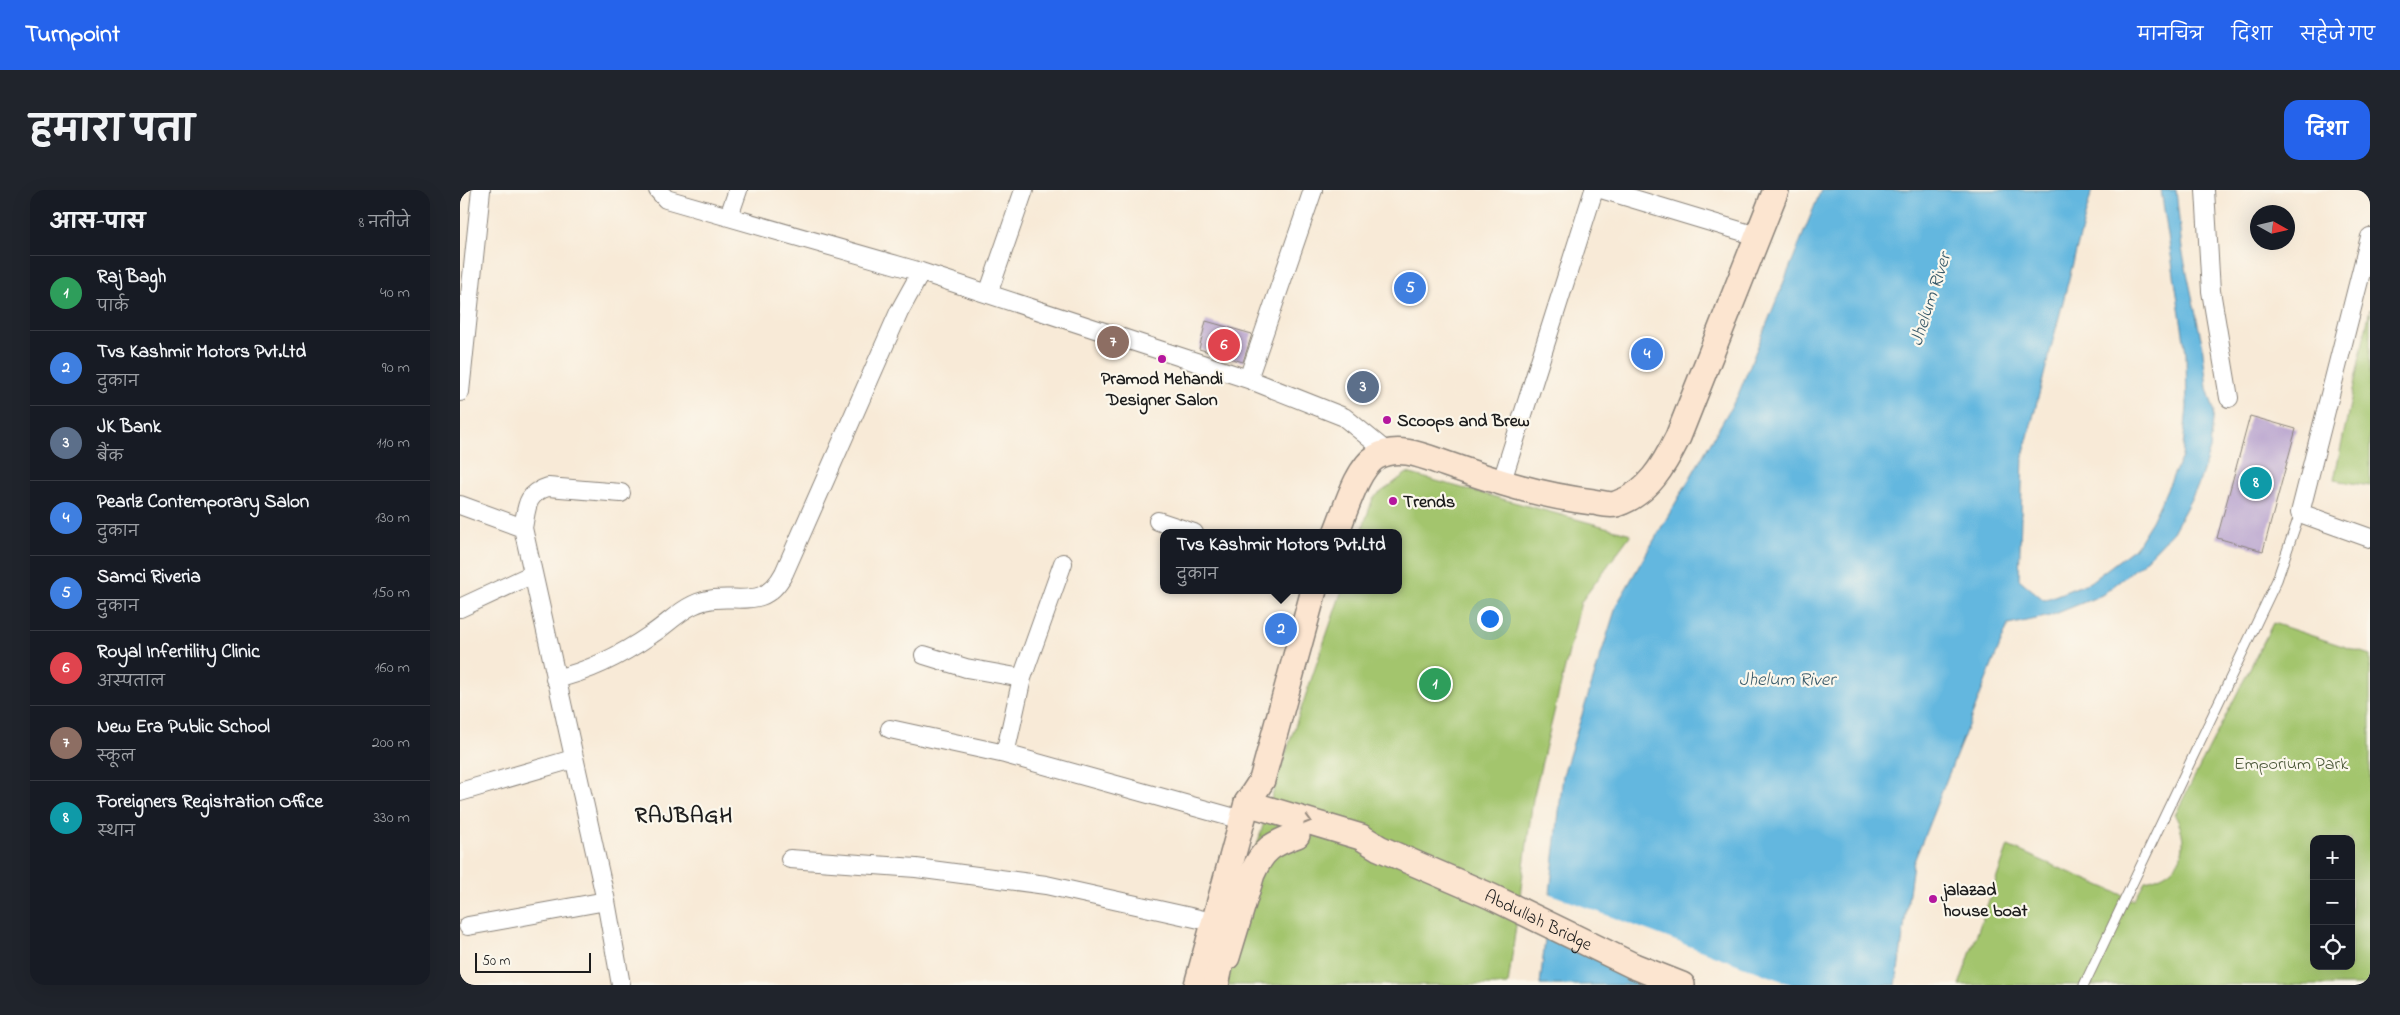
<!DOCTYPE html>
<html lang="hi">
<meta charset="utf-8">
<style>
:root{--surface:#171b24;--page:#20242c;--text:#f1f3f6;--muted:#9ea1a6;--line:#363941;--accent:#2563eb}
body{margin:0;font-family:"Indie Flower","Playpen Sans Deva",sans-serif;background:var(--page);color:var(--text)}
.controls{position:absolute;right:15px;bottom:15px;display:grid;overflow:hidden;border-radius:10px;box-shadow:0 5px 20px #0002}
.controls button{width:45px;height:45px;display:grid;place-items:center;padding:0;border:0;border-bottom:1px solid var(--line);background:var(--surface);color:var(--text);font:25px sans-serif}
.compass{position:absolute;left:1790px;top:15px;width:45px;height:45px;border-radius:50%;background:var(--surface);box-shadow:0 5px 20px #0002;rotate:98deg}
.scale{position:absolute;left:15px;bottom:12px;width:116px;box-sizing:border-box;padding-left:5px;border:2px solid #1c1c1c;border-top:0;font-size:14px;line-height:18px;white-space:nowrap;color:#1c1c1c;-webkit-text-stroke:4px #fbf7ec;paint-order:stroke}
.you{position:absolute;left:1029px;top:428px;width:18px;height:18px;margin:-12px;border:4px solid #fff;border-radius:50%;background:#1a73e8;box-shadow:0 0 0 8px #1a73e833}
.badge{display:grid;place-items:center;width:32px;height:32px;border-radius:50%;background:var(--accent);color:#fff;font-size:16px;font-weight:700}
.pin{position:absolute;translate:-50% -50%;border:2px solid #fff;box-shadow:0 1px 5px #0006}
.popup{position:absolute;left:700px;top:339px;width:242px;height:65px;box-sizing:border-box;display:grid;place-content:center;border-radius:10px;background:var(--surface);filter:drop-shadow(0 1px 4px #0005);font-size:16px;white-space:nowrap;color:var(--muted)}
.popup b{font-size:19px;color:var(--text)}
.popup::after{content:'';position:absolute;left:50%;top:100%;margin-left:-10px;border:10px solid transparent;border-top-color:var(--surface)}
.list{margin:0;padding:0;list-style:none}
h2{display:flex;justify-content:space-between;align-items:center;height:65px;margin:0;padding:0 20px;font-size:21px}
h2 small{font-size:16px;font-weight:400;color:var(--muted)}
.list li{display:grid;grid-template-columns:32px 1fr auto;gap:15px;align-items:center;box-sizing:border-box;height:75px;padding:0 20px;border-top:1px solid var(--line)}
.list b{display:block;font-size:19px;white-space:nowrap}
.list p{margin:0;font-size:16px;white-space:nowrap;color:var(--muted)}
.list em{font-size:16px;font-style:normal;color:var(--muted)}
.icon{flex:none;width:28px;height:28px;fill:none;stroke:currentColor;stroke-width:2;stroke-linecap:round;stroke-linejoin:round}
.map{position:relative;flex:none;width:1910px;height:795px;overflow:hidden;border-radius:15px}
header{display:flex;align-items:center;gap:30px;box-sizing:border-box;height:70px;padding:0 25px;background:var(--accent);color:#fff}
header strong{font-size:24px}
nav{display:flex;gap:28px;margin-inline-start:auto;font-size:18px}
.intro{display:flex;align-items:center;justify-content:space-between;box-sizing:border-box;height:120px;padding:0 30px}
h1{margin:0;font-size:35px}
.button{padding:12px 22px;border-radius:15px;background:var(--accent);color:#fff;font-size:18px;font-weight:700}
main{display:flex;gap:30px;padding:0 30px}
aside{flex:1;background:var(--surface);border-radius:15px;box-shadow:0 5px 20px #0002}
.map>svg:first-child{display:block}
.green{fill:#a3c56d;stroke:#607044;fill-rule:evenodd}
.water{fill:#63b7df;stroke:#406a7e}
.pier{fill:#f8ead7}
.building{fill:#b7a2ce}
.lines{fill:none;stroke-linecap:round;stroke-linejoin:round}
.service-casing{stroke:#8a837a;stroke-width:11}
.minor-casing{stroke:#8a837a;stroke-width:20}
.secondary-casing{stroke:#8a837a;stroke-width:28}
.service{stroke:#fff;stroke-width:9}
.minor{stroke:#fff;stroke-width:18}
.secondary{stroke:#fce5d0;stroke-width:25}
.oneway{stroke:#978b7f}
.poi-dot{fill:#b5179e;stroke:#fbf7ec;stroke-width:2}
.labels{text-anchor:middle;stroke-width:4.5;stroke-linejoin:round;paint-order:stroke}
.poi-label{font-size:18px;font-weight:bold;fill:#1c1c1c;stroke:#fbf7ec;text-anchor:start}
.park-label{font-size:18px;fill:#4b5738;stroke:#fbf7ec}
.street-label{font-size:18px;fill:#1c1c1c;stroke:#fbf7ec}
.water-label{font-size:19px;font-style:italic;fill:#385a6a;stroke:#fbf7ec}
.district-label{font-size:22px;font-weight:bold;letter-spacing:1px;fill:#1c1c1c;stroke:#fbf7ec}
</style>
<header>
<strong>Turnpoint</strong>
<nav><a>मानचित्र</a><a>दिशा</a><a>सहेजे गए</a></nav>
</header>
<div class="intro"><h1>हमारा पता</h1><a class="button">दिशा</a></div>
<main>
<aside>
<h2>आस-पास<small>8 नतीजे</small></h2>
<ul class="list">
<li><span class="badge" style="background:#2e9e5b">1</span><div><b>Raj Bagh</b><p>पार्क</p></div><em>40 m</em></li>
<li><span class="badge" style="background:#3f7fe0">2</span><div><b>Tvs Kashmir Motors Pvt.Ltd</b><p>दुकान</p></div><em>90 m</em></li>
<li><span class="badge" style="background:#5c6f8a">3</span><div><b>JK Bank</b><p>बैंक</p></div><em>110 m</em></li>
<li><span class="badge" style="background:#3f7fe0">4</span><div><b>Pearlz Contemporary Salon</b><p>दुकान</p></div><em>130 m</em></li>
<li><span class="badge" style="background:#3f7fe0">5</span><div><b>Samci Riveria</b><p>दुकान</p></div><em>150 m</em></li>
<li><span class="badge" style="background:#e0444e">6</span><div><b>Royal Infertility Clinic</b><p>अस्पताल</p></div><em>160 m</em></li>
<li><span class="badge" style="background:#8d6e63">7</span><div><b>New Era Public School</b><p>स्कूल</p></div><em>200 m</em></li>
<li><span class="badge" style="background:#0f9aa8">8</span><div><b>Foreigners Registration Office</b><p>स्थान</p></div><em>330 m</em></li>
</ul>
</aside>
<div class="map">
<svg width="1910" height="795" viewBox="0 0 1910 795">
<rect width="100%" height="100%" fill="#fbf7ec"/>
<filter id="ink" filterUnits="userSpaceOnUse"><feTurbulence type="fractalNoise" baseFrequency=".02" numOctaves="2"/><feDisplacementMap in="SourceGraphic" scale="10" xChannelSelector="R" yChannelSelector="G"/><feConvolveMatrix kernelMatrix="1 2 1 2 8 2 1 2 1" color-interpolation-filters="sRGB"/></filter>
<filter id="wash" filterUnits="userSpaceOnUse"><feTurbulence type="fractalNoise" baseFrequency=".0096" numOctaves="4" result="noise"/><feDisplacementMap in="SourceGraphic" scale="20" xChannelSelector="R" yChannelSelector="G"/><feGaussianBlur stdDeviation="1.12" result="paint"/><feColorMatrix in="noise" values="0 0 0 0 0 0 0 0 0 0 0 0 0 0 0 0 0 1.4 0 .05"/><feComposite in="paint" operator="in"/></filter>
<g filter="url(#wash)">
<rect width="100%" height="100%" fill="#f8ead7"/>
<path class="green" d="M1910 119V296L1874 290Z
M947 283 1171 344 1121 412 1073 609 1048 795H764L789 681 821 577 882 400H938V343H901L913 308Z
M1813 433 1910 465V795H1499L1548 656 1674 710 1685 691C1722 684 1732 657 1715 625ZM1854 649H1891V776H1854Z"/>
<path class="water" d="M1361 0H1632L1563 266 1559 389 1584 410 1630 392 1675 358 1692 331 1722 267 1727 217 1726 163 1701 0H1716L1722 59 1742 153 1747 198 1754 220 1750 259 1738 296 1713 342 1684 372 1642 405 1590 426 1548 435 1453 674 1436 795H1080L1103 585 1157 414 1278 205Z"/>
<path class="pier" d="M1088 703 1333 795H1240L1084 737Z"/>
<g id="blocks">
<path class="building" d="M746 131 792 144 783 172 739 159Z
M1790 226 1836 239 1803 361 1757 348Z"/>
</g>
</g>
<g filter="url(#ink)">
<use href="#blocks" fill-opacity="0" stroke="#8a837a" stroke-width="1"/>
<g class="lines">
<defs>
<path id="service" d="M1624 795 1817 390 1840 323"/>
<path id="minor" d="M198 0 206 9 461 82 788 189 884 227 928 263
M1144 0 1297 46
M1745 0 1751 101 1769 208
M269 26 278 0
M1910 47 1840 323 1910 348
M528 104 564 0
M788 189 853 0
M0 202 21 0
M1041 294 1134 0
M161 303 88 297C65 304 67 318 63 338L146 711 161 795
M0 315 63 338
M698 331 734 343
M0 418 73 384
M464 465 506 478 562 488
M95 489C131 481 163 464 192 444 206 435 218 422 233 415 270 397 301 427 324 383L439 122 461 82
M430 539 545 564 782 630
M545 564 562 488 603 373
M0 602 113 569
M330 669 456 678 586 695 753 732
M8 736 146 711"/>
<g id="secondary">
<path d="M876 343C885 322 897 278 916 267 938 254 966 267 986 274 1034 291 1082 306 1133 312 1140 313 1149 316 1156 314 1188 304 1204 275 1218 247L1316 0"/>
<path id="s1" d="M787 613 901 647 919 658 1030 706 1174 776 1222 795"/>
<path d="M767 767 792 684C803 659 812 654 837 645"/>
<path d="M737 795 787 613 802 590 854 400"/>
<path d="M756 795 766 750"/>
</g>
</defs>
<use href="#service" class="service-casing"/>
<use href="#minor" class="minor-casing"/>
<use href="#secondary" class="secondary-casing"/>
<use href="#service" class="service"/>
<use href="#minor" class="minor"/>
<use href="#secondary" class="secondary"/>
</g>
<defs><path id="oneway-chevron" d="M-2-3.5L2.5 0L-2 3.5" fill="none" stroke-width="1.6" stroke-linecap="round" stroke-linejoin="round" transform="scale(1.25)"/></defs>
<use class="oneway" href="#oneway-chevron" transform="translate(848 630) rotate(16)"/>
</g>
<g class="poi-dot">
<circle cx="702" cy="169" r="5"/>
<circle cx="927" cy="230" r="5"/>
<circle cx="933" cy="311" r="5"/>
<circle cx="1473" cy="709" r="5"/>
</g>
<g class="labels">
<g class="poi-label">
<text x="702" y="194" text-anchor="middle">Pramod Mehandi<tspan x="702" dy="21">Designer Salon</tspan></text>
<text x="937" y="236">Scoops and Brew</text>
<text x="943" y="317">Trends</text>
<text x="1483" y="705">jalazad<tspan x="1483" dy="21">house boat</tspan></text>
</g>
<g class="park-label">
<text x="1831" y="579">Emporium Park</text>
</g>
<g class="street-label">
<text dy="6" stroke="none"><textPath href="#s1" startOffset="315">Abdullah Bridge</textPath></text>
</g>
<g class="water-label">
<text transform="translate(1469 109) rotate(-72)" y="7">Jhelum River</text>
<text x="1327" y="495">Jhelum River</text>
</g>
<g class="district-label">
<text x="224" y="632">RAJBAGH</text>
</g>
</g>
</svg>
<div class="controls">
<button>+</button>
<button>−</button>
<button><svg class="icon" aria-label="locate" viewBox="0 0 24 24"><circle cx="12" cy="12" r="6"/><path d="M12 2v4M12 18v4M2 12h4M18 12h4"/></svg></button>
</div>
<svg class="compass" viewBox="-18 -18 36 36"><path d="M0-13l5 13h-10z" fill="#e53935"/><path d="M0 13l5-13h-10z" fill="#9ea1a6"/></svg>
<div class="scale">50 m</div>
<div class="you"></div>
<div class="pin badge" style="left:975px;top:494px;background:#2e9e5b">1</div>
<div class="pin badge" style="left:821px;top:439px;background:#3f7fe0">2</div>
<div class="popup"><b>Tvs Kashmir Motors Pvt.Ltd</b>दुकान</div>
<div class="pin badge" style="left:903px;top:197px;background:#5c6f8a">3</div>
<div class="pin badge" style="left:1187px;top:164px;background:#3f7fe0">4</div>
<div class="pin badge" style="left:950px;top:98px;background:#3f7fe0">5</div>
<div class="pin badge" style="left:764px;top:155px;background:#e0444e">6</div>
<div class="pin badge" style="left:653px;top:152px;background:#8d6e63">7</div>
<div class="pin badge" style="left:1796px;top:293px;background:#0f9aa8">8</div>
</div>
</main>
